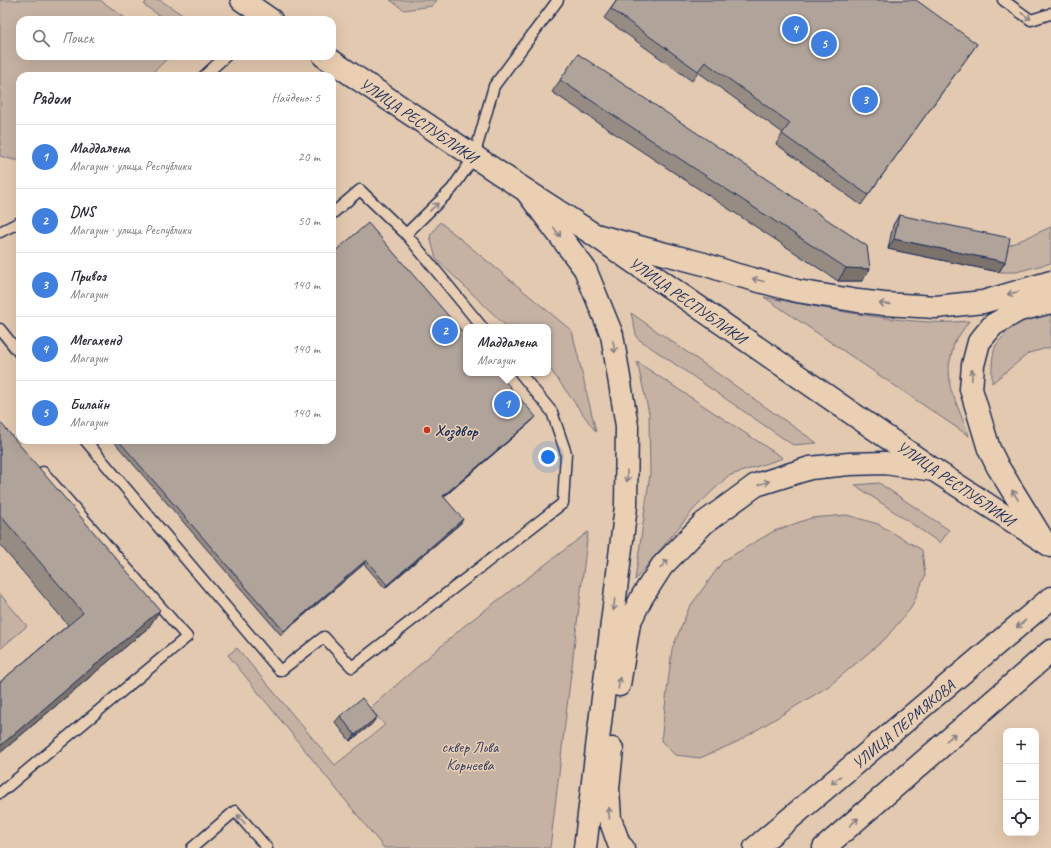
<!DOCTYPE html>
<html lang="ru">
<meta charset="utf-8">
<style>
:root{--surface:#fff;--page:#f2f2f3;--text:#2b2b33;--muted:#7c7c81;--line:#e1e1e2;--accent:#d93025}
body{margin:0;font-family:Caveat,sans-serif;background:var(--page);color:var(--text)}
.controls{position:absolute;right:12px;bottom:12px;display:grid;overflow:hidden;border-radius:8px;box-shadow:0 4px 16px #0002}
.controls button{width:36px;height:36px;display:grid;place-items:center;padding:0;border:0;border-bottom:1px solid var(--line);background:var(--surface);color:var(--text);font:20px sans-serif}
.you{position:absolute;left:548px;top:457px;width:14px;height:14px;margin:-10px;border:3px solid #fff;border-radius:50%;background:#1a73e8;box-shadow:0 0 0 6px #1a73e833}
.badge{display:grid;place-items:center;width:26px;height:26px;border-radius:50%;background:var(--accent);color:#fff;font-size:13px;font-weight:700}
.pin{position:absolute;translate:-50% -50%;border:2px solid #fff;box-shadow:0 1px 4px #0006}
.popup{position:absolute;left:463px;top:324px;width:88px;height:52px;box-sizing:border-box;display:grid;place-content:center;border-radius:8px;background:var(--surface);filter:drop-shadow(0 1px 3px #0005);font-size:13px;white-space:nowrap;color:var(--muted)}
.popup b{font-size:15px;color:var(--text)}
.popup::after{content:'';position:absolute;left:50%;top:100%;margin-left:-8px;border:8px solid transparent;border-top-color:var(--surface)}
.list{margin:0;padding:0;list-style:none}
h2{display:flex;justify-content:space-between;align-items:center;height:52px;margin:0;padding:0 16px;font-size:17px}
h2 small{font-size:13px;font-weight:400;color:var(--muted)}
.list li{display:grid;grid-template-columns:26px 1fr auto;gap:12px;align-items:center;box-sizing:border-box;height:64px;padding:0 16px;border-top:1px solid var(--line)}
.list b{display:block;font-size:15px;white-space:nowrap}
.list p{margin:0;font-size:13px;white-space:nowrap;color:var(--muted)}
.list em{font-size:13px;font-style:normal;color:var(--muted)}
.icon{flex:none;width:22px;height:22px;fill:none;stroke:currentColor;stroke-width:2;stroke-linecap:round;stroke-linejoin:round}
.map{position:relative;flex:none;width:1051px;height:848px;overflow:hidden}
.search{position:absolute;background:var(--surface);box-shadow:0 4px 16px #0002;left:16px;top:16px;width:320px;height:44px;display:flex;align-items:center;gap:10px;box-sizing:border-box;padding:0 14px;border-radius:12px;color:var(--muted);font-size:15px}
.panel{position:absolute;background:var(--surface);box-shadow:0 4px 16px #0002;left:16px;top:72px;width:320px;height:372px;border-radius:12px}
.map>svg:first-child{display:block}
.green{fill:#c5b2a3;stroke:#707080}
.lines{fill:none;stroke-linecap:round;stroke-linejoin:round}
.service-casing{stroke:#1b2f5e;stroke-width:13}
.secondary-casing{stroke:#1b2f5e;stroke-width:25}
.primary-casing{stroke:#1b2f5e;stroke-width:25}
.service{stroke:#ebcfb2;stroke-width:10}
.secondary{stroke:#ebcfb2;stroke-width:22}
.primary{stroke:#ebcfb2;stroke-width:22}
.wall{fill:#978c84;stroke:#1b2f5e}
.shaded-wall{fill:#7b726c;stroke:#1b2f5e}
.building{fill:#b0a39a;stroke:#1b2f5e}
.oneway{stroke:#837f88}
.poi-dot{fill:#c8321e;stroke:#ebcfb2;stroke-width:1.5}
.labels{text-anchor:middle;stroke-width:3;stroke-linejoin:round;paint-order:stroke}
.street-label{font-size:16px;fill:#1b2f5e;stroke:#ebcfb2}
.poi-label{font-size:16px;font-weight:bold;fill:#1b2f5e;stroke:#ebcfb2;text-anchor:start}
.park-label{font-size:16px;fill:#344368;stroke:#ebcfb2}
</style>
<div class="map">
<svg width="1051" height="848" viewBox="0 0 1051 848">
<rect width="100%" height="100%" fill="#e3c9af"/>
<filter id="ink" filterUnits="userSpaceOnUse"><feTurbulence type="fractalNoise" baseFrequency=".025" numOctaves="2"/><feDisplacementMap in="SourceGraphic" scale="8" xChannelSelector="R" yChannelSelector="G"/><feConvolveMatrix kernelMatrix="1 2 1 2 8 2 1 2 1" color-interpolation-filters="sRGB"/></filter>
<g filter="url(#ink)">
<path class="green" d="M0 0H100L128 20H20V56H170L149 76H20V160H14L0 156Z
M147 0H160L190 20H166L144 5Z
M390 0H437L432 6 404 10Z
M440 222 572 331 596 432 548 366V327H507L436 259 430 236Z
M1051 227V263L1016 272H999L1003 248Z
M764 297C819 307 873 319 929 322 942 323 956 322 969 321L954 343 949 366 950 387 969 436Z
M1051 312V347L1029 353 992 383C992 371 991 357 996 345 998 343 1000 340 1002 338 1014 321 1032 317 1051 312Z
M631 313 817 443 793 445 637 338Z
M637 362 783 458 728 476 694 509 635 580 650 474 649 413Z
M879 483 949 530 940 543 855 485Z
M847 515 878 524 922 550 925 576 911 608 885 639 829 686 737 742 700 758 675 755 661 741 672 649 689 608 723 561 774 531 811 518Z
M588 532 550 848H384L228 655 237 648 335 765 385 725 370 708 464 626Z
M0 594 27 626 0 649Z"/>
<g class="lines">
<defs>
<path id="service" d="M1003 0 1031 20 1050 14 1051 13
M204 76 226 56
M332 214 360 190 406 234 482 327
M0 232 20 222
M406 234 452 189 474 157 494 86 558 0
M0 329 20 354
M85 440 280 671 324 637 352 667 563 503 566 453 552 412 520 373
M0 793 187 637 43 472
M192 848 235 811 267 848"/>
<path id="secondary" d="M527 192 585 269 612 335 627 426 626 506 585 848
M596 235 654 251 704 264 737 275 797 291 858 301 884 304 936 307 983 302 1051 282
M1043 540 998 467 989 449 971 389 973 365 979 342 993 325 1019 310 1051 302
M619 685 629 623 642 597 662 566 704 523 756 485 810 468 849 464 885 463 934 470
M612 749 608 788 610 819 619 844 623 848
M755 848 1051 598
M824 848 1051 651"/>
<path id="primary" d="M242 0 271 20
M324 56 502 175 593 234 934 470 1051 546"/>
</defs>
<use href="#service" class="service-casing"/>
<use href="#secondary" class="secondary-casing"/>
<use href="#primary" class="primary-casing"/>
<use href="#service" class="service"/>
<use href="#secondary" class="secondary"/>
<use href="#primary" class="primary"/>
</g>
<path class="wall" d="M617 0 977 44 861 205 776 144 783 133 698 72 692 81 604 18Z
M578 54 870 269 862 281H838L552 92Z
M899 215 1005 262 999 272 888 249 893 225Z
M533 420 444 497 461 523 385 588 364 564 281 635 115 443 117 440H332Z
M0 422 149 627 0 753V682L68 625 0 545Z
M340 716 372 724 350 741 335 722Z"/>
<path class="shaded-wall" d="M894 239 1005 262 999 272 888 249Z
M846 268 870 269 862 281H838Z
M536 417 533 420 441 499 443 496Z
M463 519 461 523 385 588 387 585Z
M366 560 364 564 281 635 284 631Z
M160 610 149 627 0 753V746Z
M377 717 372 724 350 741 355 735Z"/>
<path class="building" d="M617 0H916L977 44 868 195 782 134 790 123 705 62 698 71 611 9Z
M578 54 867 246 870 269 846 268 560 80Z
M899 215 1010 238 1005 262 894 239Z
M368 223 466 336V373H498L536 417 443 496 463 519 387 585 366 560 284 631 118 440H332V254Z
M0 422 160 610 0 746V682L83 613 0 515Z
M362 698 377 717 355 735 340 716Z"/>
<defs><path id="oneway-shaft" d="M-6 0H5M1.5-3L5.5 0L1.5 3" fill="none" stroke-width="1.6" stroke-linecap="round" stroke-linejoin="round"/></defs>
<g class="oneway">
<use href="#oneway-shaft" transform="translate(1026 16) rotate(33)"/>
<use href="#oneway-shaft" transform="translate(434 207) rotate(-44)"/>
<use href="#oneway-shaft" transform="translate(557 232) rotate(53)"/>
<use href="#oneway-shaft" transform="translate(758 280) rotate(-165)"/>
<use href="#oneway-shaft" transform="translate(1013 293) rotate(165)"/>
<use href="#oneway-shaft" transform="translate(885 304) rotate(-175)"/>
<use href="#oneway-shaft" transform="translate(614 347) rotate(80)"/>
<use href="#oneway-shaft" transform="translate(972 375) rotate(-88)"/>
<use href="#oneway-shaft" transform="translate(627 476) rotate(90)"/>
<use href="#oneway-shaft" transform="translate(764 483) rotate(-18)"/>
<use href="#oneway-shaft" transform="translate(1015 495) rotate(-122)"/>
<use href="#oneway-shaft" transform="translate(664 564) rotate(-49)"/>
<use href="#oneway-shaft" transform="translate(614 605) rotate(97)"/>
<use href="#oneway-shaft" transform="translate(1021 624) rotate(140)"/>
<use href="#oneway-shaft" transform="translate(619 683) rotate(-83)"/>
<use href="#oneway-shaft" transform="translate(951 737) rotate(-41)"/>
<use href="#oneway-shaft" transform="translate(836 780) rotate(140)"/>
<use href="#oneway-shaft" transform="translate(609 813) rotate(-94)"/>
<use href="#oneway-shaft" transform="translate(241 819) rotate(-131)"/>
<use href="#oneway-shaft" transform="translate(854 822) rotate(-41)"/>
</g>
</g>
<circle class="poi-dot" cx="427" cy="430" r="4"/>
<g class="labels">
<g class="street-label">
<text transform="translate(419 120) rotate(34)" y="6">УЛИЦА РЕСПУБЛИКИ</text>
<text transform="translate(688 300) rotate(35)" y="6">УЛИЦА РЕСПУБЛИКИ</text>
<text transform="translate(956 483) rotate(34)" y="6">УЛИЦА РЕСПУБЛИКИ</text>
<text transform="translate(903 724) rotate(-40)" y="6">УЛИЦА ПЕРМЯКОВА</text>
</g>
<g class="poi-label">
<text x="435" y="436">Хоздвор</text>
</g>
<g class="park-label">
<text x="470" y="752">сквер Льва<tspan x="470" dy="18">Корнеева</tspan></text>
</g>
</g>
</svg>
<div class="controls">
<button>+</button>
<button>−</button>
<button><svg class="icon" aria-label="locate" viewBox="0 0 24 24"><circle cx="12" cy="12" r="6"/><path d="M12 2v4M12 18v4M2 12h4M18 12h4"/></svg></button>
</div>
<div class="you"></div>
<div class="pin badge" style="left:507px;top:404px;background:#3f7fe0">1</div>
<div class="popup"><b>Маддалена</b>Магазин</div>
<div class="pin badge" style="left:445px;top:331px;background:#3f7fe0">2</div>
<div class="pin badge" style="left:865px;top:100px;background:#3f7fe0">3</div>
<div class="pin badge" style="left:795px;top:29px;background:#3f7fe0">4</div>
<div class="pin badge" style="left:824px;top:44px;background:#3f7fe0">5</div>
<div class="search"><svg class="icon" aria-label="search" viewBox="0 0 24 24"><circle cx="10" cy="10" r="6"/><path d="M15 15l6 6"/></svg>Поиск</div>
<section class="panel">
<h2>Рядом<small>Найдено: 5</small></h2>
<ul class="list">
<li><span class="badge" style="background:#3f7fe0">1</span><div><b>Маддалена</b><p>Магазин · улица Республики</p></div><em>20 m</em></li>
<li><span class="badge" style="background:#3f7fe0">2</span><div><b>DNS</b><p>Магазин · улица Республики</p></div><em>50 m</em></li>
<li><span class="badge" style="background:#3f7fe0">3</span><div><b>Привоз</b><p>Магазин</p></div><em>140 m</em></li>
<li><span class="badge" style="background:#3f7fe0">4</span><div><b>Мегахенд</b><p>Магазин</p></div><em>140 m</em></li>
<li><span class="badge" style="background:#3f7fe0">5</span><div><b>Билайн</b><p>Магазин</p></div><em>140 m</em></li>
</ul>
</section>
</div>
